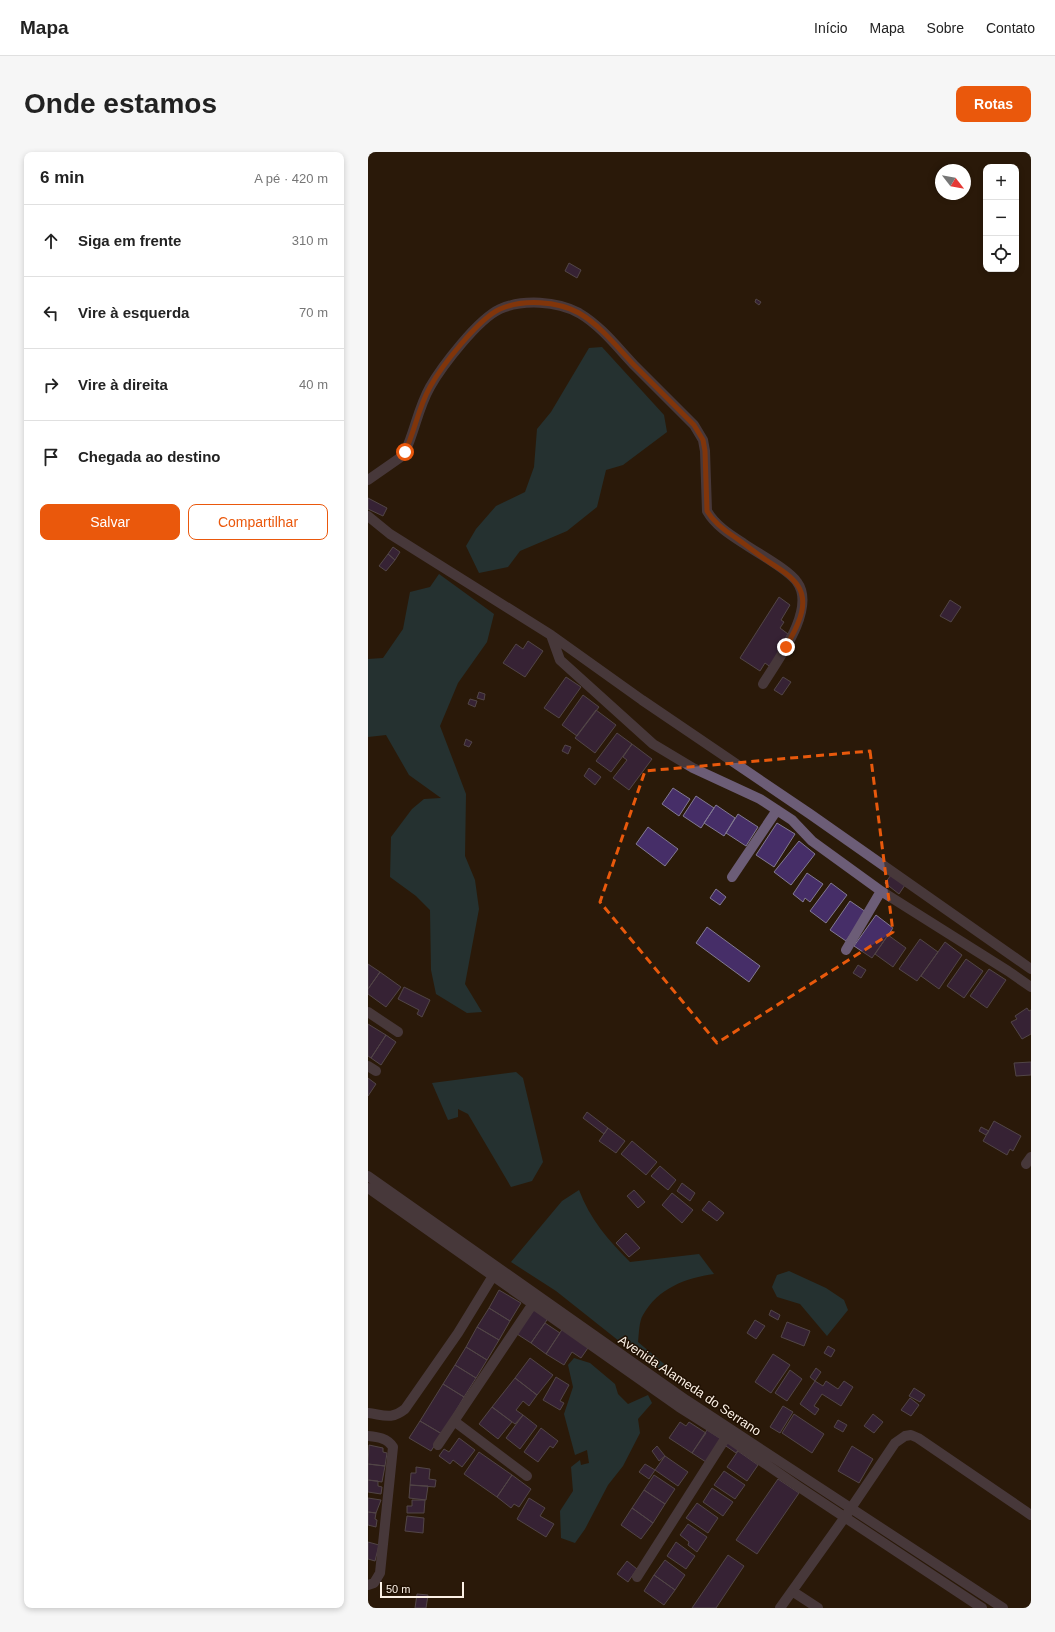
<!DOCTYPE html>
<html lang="pt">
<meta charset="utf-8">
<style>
:root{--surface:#fff;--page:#f6f6f6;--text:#222;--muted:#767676;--line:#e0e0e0;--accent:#ea580c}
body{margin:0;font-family:Arial,sans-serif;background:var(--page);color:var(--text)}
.controls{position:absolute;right:12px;top:12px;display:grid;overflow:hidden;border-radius:8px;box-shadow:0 2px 6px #0003}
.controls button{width:36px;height:36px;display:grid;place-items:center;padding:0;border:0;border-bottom:1px solid var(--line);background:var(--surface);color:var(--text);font:20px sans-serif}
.compass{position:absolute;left:567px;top:12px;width:36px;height:36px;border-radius:50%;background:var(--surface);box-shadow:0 2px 6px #0003;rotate:121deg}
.scale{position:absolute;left:12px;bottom:10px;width:84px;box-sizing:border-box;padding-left:4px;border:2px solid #fbf0e5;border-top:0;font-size:11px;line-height:14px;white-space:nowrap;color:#fbf0e5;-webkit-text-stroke:3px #201002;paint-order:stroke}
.stop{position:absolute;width:12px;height:12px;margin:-9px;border:3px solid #ea580c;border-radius:50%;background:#fff}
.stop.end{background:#ea580c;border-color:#fff;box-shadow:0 1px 4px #0008}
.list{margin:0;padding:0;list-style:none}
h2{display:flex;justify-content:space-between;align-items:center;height:52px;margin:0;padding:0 16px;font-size:17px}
h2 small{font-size:13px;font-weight:400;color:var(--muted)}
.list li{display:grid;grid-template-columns:26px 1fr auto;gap:12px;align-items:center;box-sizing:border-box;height:72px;padding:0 16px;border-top:1px solid var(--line)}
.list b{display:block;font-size:15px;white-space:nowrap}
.list em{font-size:13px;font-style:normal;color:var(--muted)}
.actions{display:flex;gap:8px;padding:12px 16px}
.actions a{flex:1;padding:9px 0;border:1px solid var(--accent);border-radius:8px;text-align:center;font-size:14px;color:var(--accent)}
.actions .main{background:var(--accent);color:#fff}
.icon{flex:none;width:22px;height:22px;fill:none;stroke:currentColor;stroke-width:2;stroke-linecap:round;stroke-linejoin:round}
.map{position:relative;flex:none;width:663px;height:1456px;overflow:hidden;border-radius:8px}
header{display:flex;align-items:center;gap:24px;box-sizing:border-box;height:56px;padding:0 20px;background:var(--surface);border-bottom:1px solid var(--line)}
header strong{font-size:19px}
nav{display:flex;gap:22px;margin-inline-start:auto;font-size:14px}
.intro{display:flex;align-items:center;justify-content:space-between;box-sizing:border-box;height:96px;padding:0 24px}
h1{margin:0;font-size:28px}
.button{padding:10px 18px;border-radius:8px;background:var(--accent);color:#fff;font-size:14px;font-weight:700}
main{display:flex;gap:24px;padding:0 24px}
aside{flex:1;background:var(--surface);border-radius:8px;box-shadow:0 2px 6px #0003}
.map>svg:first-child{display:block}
.water{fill:#1f4e60}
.building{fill:#462e68;stroke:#827a92}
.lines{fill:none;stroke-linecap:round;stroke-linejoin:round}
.minor{stroke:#6c5d77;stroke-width:10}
.route{stroke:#ea580c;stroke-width:5}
.marked{fill:none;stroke:#e8590c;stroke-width:3;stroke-dasharray:8 5;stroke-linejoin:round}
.labels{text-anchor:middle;stroke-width:3;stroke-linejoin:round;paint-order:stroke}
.street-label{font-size:13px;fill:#fbf0e5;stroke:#201002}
</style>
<header>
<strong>Mapa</strong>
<nav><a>Início</a><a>Mapa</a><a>Sobre</a><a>Contato</a></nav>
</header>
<div class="intro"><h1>Onde estamos</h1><a class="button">Rotas</a></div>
<main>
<aside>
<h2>6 min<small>A pé · 420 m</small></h2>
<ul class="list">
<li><svg class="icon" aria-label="ahead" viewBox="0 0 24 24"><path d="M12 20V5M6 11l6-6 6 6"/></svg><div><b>Siga em frente</b></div><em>310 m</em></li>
<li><svg class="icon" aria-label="left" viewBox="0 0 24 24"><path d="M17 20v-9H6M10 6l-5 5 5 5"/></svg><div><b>Vire à esquerda</b></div><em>70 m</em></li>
<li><svg class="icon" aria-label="right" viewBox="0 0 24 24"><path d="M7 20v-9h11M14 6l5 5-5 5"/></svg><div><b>Vire à direita</b></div><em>40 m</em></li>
<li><svg class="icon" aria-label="arrive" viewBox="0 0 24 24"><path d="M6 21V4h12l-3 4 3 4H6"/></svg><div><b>Chegada ao destino</b></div></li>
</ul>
<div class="actions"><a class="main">Salvar</a><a>Compartilhar</a></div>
</aside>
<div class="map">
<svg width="663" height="1456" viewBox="0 0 663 1456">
<rect width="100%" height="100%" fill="#2a1a09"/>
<path class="water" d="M234 195 296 263 299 280 255 313 238 318 229 355 199 379 152 399 140 415 111 421 98 394 108 377 128 354 157 340 166 315 169 277 183 260 221 196Z
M71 422 126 462 119 490 90 531 72 574 98 642 97 704 107 728 111 757 97 832 114 860 99 861 68 842 63 818 62 758 48 744 22 725 23 685 44 657 56 647 73 646 41 623 18 583 0 585V507L15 506 35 477 42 440 62 435Z
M148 920 155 926 175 1010 164 1029 143 1035 100 962 90 957V965L80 968 64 931Z
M211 1038C222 1067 240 1088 262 1110L331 1102 346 1122C318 1126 290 1136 275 1163 271 1169 271 1182 270 1190L301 1216H285L188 1139 143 1110 194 1049Z
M421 1119 458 1136 476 1148 480 1158 459 1184 432 1152 409 1145 404 1135 409 1123Z
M206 1206 222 1211 247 1232 250 1242 260 1252 280 1243 284 1251 270 1267 272 1281 255 1314 240 1333 217 1377 207 1391 193 1386 192 1359 205 1339 203 1315 212 1308 213 1313 221 1311 219 1298 207 1303 196 1262 205 1235 200 1213Z"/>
<path class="building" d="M201 111 213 118 209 126 197 119Z
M388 147 393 150 391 153 387 150Z
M0 346 19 356 15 364 0 357Z
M25 395 32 400 27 408 20 402Z
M20 402 27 408 18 419 11 414Z
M411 445 422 453 413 468 416 470 412 476 420 482 411 497 414 500 404 516 397 511 392 519 372 506Z
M582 448 593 455 583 470 572 464Z
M160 489 175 499 157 525 135 511 148 492 155 497Z
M198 525 213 535 191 566 176 556Z
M415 525 423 530 414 543 406 538Z
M111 540 117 542 116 548 109 546Z
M215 543 231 555 209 584 194 573Z
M102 547 109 549 107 555 100 552Z
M228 558 248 573 227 601 207 586Z
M249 581 264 592 243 620 228 609Z
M98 587 104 590 101 595 96 593Z
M264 592 284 607 261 638 245 626 259 608 255 605Z
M197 593 203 595 200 602 194 599Z
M221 616 233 625 227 633 216 624Z
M305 636 322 647 311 664 294 652Z
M328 644 346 656 333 676 315 664Z
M348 653 367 666 356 684 336 671Z
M370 662 390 675 378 694 358 681Z
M409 671 427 682 406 715 388 703Z
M280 675 310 697 297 714 268 692Z
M431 689 447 702 423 733 406 720Z
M439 721 455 732 442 750 437 746 435 750 425 742Z
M523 723 537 733 531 742 517 731Z
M463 731 479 743 458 771 442 759Z
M348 737 358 745 352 753 342 746Z
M482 749 498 760 478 789 462 778Z
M508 763 525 776 504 806 486 794Z
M339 775 392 814 381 830 328 791Z
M520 783 538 796 525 815 507 802Z
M552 787 570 800 549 829 531 817Z
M577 790 594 803 571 837 553 824Z
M598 807 615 819 596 846 579 834Z
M0 812 12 820 0 837Z
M490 813 498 818 493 826 485 821Z
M621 817 638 828 619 856 602 844Z
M12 820 33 835 18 855 0 842V837Z
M36 835 62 848 54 865 49 862 51 858 30 847Z
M659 856 661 859 663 858V882L654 887 643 870 649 867 647 864Z
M0 872 18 883 3 906 0 904Z
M18 883 28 890 13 913 3 906Z
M663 910V923L648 924 646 911Z
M0 926 8 932 0 944Z
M219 960 240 976 236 982 215 966Z
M626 969 653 984 645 999 642 997 639 1003 615 989Z
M613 975 621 979 618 983 611 979Z
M240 976 257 989 248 1001 231 989Z
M264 989 289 1010 278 1023 253 1002Z
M292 1014 308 1028 300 1038 283 1024Z
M314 1031 327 1041 322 1049 309 1039Z
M266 1038 277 1050 270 1056 259 1044Z
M304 1041 325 1058 314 1071 294 1053Z
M341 1049 356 1061 349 1069 334 1058Z
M258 1081 272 1096 261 1105 248 1091Z
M131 1138 153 1151 142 1169 121 1156Z
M121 1156 142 1169 131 1188 109 1175Z
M167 1156 181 1165 163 1191 149 1182Z
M403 1158 412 1163 410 1168 401 1163Z
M387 1168 397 1174 388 1187 379 1181Z
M419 1170 442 1179 436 1194 413 1185Z
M177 1171 192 1181 178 1202 163 1191Z
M109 1175 131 1188 119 1208 98 1195Z
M195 1176 222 1193 213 1206 204 1200 196 1213 178 1202Z
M460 1194 467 1198 463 1205 456 1201Z
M98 1195 119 1208 108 1226 87 1213Z
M405 1202 422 1213 403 1241 387 1230Z
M162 1206 185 1223 169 1243 147 1226Z
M87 1213 108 1226 96 1245 75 1232Z
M448 1216 453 1220 447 1229 442 1225Z
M422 1218 434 1227 419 1249 407 1241Z
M188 1225 201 1233 192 1249 196 1251 192 1258 175 1248Z
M147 1226 169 1243 161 1254 155 1249 148 1258 155 1263 147 1272 124 1255Z
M447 1229 455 1234 458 1229 470 1237 476 1229 485 1235 473 1254 454 1242 446 1254 451 1257 447 1263 432 1252Z
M75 1232 96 1245 74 1282 52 1269Z
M546 1236 557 1243 552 1250 541 1244Z
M542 1246 551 1253 543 1264 533 1258Z
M415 1254 425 1260 412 1281 402 1275Z
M124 1255 144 1270 130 1287 111 1272Z
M426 1262 456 1282 444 1301 414 1281Z
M505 1262 515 1270 506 1281 496 1274Z
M155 1263 169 1274 152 1297 138 1286Z
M470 1268 479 1273 475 1280 466 1275Z
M52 1269 74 1282 63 1299 41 1286Z
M312 1270 318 1274 321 1270 338 1281 324 1301 301 1286Z
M173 1276 190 1289 185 1296 182 1294 170 1310 156 1300Z
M339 1278 353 1287 338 1310 324 1301Z
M91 1286 107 1298 94 1315 85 1308 82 1312 71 1304 76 1297 81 1300Z
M359 1286 372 1295 368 1301 355 1292Z
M1 1293 15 1296V1300L19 1301 17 1314 0 1312Z
M289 1294 297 1304 291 1309 284 1299Z
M484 1294 505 1307 491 1331 470 1319Z
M370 1299 390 1313 379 1329 359 1315Z
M111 1300 144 1323 129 1345 96 1322Z
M297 1304 320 1320 310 1334 287 1318Z
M0 1312 17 1314 14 1330 0 1328Z
M277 1312 287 1318 281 1327 271 1320Z
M48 1315 62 1317 61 1327 68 1328 67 1335 42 1333 43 1321H48Z
M356 1319 377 1333 367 1347 346 1333Z
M144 1323 163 1337 151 1355 146 1352 143 1356 129 1345Z
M286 1323 307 1337 297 1352 276 1338Z
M410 1327 431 1341 389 1402 368 1388Z
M0 1328 10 1329V1334L14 1335 13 1342 0 1340Z
M42 1333 60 1334 58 1348 41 1346Z
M344 1336 365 1350 355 1364 335 1350Z
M276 1338 297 1352 285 1371 264 1356Z
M0 1346 13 1348 8 1361 0 1360Z
M161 1346 177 1356 172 1364 186 1372 178 1385 149 1367Z
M44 1348H57L56 1361H39V1354H44Z
M329 1351 350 1366 340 1381 318 1366Z
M264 1356 285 1371 273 1387 253 1373Z
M0 1360 8 1361 7 1367 9 1368 8 1375 0 1373Z
M39 1364 56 1366 55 1381 37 1379Z
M320 1372 339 1385 329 1400 320 1393 321 1390 312 1383Z
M0 1390 11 1393 7 1409 0 1407Z
M308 1390 327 1404 318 1417 299 1404Z
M360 1403 376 1414 348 1456H324Z
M297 1408 317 1423 307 1438 286 1423Z
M259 1409 269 1417 260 1430 249 1422Z
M286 1423 307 1438 296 1453 276 1439Z
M49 1442 60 1443 58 1456H47Z"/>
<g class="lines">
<path class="minor" d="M0 328 33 305 37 300C47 279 50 256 62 235 74 214 110 167 132 157 155 147 189 149 211 161 233 174 249 195 266 213 286 233 306 253 326 273L335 288 337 299 339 359C347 373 361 382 375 391 389 401 420 417 429 430 449 457 409 509 395 532
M0 364 22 382 183 483 274 548 442 662 663 817
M183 483 192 508 285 592 325 616 392 647 424 668 444 689 513 739 640 819 663 835
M364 725 409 658
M478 798 513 739
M0 860 30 880
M0 914 8 919
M658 1012 663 1005
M0 1024 318 1248 635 1456
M0 1036 311 1255 357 1284 431 1335 614 1456
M0 1261C16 1263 23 1268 37 1257L90 1181 128 1119
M86 1269 159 1324
M0 1284C10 1285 19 1286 25 1295L12 1421 6 1431 0 1433
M70 1293 168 1147
M269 1425 362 1279
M424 1439 450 1456
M412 1456 477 1365 527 1291 537 1284 543 1283 550 1286 663 1363"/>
</g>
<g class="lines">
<path class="route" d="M37 300C47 279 50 256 62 235 73 215 110 167 132 157 155 147 189 149 211 161 233 174 249 195 266 213 286 233 306 253 326 273L335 288 337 299 339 359C346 371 357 379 368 386 378 393 388 401 398 408 423 424 445 436 430 471 427 479 422 487 418 495"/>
</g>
<path d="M0 0H663V1456H0ZM502 599 525 780 349 891 232 750 277 619Z" fill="#2a1a09" fill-opacity=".55" fill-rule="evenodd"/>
<path class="marked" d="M502 599 525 780 349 891 232 750 277 619Z"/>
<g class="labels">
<g class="street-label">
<text transform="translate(322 1233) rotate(34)" y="5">Avenida Alameda do Serrano</text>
</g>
</g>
</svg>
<div class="controls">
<button>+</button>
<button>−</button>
<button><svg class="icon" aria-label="locate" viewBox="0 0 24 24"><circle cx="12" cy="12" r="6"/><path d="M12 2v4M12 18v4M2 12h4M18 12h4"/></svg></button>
</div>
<svg class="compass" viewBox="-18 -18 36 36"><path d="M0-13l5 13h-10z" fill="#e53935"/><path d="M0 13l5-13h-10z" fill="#767676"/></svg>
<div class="scale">50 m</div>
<div class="stop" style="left:37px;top:300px"></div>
<div class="stop end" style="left:418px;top:495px"></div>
</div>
</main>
